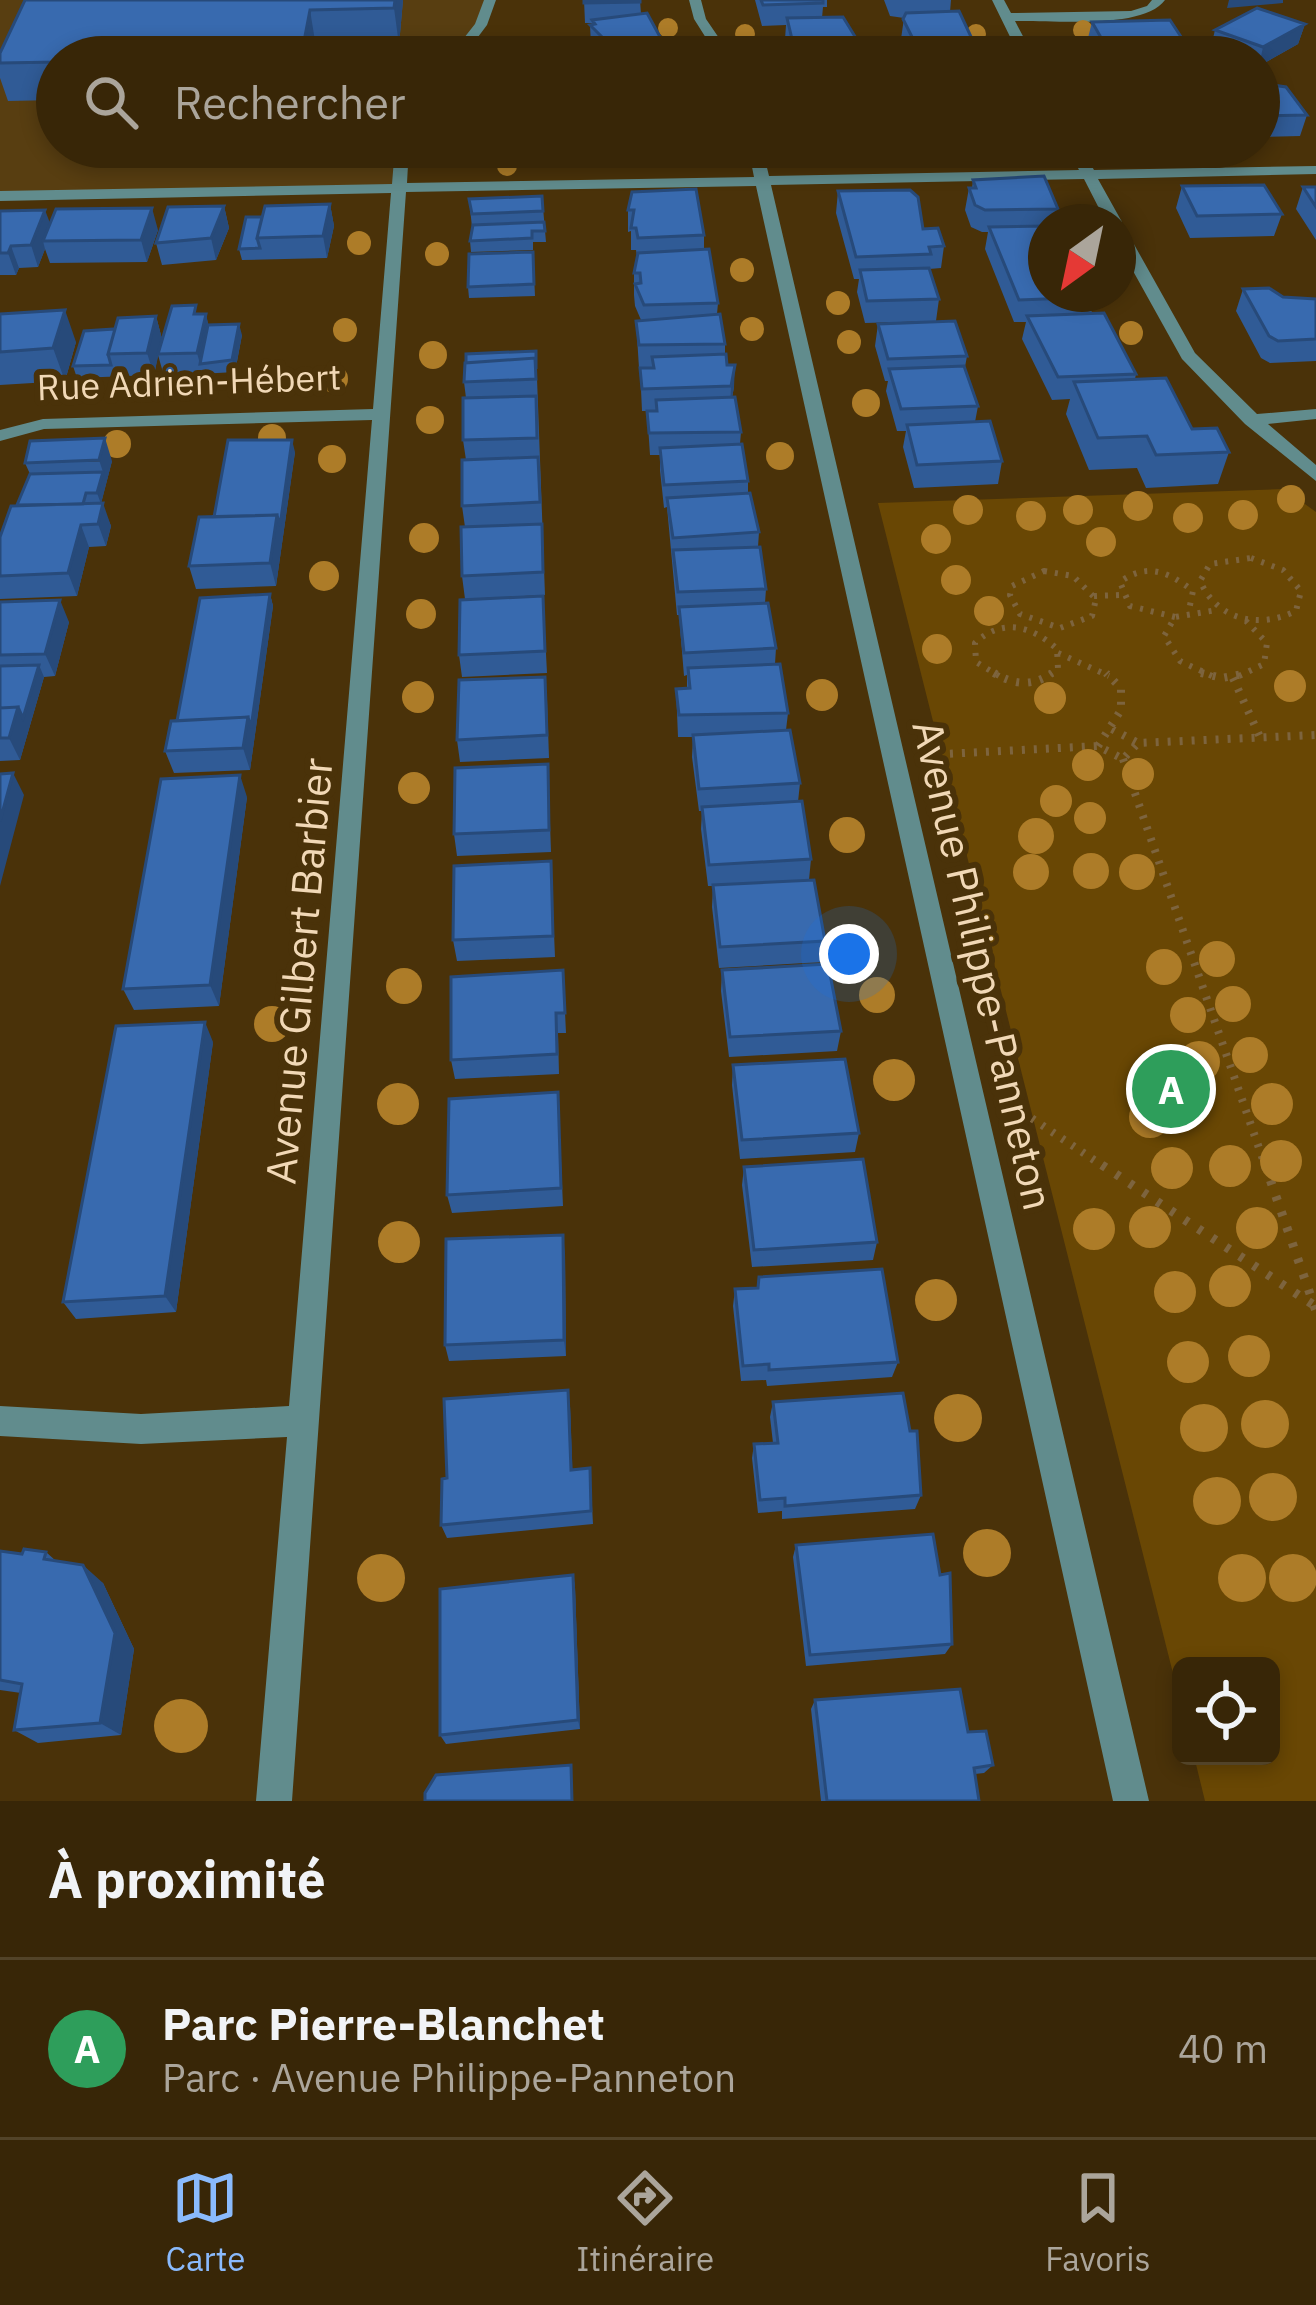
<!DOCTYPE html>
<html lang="fr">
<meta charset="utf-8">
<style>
:root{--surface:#382607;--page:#3f2e11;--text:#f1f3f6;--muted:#aba59b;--line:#524328;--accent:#8abafc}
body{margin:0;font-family:"IBM Plex Sans",sans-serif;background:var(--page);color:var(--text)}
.controls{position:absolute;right:36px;bottom:36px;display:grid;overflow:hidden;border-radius:18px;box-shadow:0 6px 18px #0003}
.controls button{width:108px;height:108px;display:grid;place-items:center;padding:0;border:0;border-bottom:3px solid var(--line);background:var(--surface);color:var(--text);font:60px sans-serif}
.compass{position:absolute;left:1028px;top:204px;width:108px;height:108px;border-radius:50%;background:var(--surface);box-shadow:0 6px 18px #0003;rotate:213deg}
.you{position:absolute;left:849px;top:954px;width:42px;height:42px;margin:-30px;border:9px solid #fff;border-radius:50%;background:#1a73e8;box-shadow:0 0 0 18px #1a73e833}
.badge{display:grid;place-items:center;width:78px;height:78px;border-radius:50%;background:var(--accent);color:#fff;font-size:39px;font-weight:700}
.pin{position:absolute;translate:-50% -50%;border:6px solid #fff;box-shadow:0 3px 12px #0006}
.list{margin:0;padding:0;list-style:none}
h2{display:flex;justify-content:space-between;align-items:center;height:156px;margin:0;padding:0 48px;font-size:51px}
h2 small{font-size:39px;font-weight:400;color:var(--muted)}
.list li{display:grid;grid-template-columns:78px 1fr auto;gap:36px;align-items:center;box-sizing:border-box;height:180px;padding:0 48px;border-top:3px solid var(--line)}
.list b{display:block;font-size:45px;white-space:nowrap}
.list p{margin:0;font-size:39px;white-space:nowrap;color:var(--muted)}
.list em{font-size:39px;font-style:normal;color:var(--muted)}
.icon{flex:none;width:66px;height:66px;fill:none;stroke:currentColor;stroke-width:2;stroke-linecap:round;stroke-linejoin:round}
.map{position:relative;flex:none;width:1316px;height:1801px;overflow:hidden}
.search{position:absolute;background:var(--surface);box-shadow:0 6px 18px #0003;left:36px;right:36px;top:36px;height:132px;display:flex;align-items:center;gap:30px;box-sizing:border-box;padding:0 42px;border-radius:66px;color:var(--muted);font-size:45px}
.sheet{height:336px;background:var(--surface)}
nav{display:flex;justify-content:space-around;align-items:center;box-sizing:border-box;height:168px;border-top:3px solid var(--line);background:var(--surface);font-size:33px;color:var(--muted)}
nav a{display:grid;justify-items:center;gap:6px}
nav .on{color:var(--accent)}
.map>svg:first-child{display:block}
.built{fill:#583e11}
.green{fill:#694704}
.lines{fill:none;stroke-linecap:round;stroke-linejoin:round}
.path-far2{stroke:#7d643e;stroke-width:6;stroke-dasharray:3 8;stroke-linecap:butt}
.path-far1{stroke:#7d643e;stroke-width:8;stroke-dasharray:3 9;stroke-linecap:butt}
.path{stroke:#7d643e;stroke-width:9;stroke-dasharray:4.5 12;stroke-linecap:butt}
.minor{fill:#618c8d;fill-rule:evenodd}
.tree{fill:#ad7c28}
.wall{fill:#305b96}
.shaded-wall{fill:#274a7a}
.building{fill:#386aaf;stroke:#274a7a;stroke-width:3}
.labels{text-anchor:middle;stroke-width:12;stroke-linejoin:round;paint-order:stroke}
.far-street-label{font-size:36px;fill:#f1d8b6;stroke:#4a3209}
.street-label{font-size:42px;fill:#f1d8b6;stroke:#4a3209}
</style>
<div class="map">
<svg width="1316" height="1801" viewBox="0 0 1316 1801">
<rect width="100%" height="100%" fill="#4a3209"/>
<path class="built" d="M0 0H490L456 57H57V147H402L399 188 0 196Z"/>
<path class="green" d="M1284 489 1316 512V1801H1205L1194 1756H1271V1666H1181V1705L878 503Z"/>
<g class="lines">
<path class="path-far2" d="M1251 558 1283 570 1301 591 1296 611C1259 629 1218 621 1200 581L1210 564Z
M1044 571 1073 576 1096 599 1092 616 1060 628 1020 614 1010 595 1012 586Z
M1094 596 1121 595
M1175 617 1130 606 1120 582C1147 562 1169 572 1193 591L1189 610
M1058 653 1109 676
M999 676 976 662 975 643C1002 618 1031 625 1057 649L1058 669 1047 676
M1212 676 1180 661 1164 636 1175 617 1217 610
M1239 676 1264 664 1267 643 1246 621"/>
<path class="path-far1" d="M994 673C1014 685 1032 687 1052 673
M1201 673 1222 678 1248 673
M1233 678 1260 737
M1112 729 1138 743
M1098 746 1121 710V688L1106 673
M926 755 1098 746 1123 759 1138 743 1316 735
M1123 759 1266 1168
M1012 1105 1106 1168"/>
<path class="path" d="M1102 1165 1315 1306
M1265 1165 1316 1311"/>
<path class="minor" d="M484 0H496L487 25 463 57H449L475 24Z
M689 0H701L706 19 732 57H718L694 19Z
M992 0H1004L1011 13 1131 11 1147 6 1152 0H1165C1143 30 1053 20 1015 21L1034 57H1020Z
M395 147H409L407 183 754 177 748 147H762L769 176 1079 170 1067 147H1081L1094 170 1316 166V174L1098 179 1122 222 1119 225 1126 230 1195 353 1257 414 1316 409V419L1268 424 1316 465V481L1245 424 1182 359 1118 244V222H1106L1084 179 771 185 1149 1801H1113L756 186 406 192 292 1801H256L287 1437 141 1444 0 1436V1406L141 1414 289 1406 372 420 44 429 0 441V430L43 419 373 409 391 193 0 201V191L392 184Z"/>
</g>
<g class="tree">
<circle cx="668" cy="28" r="10"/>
<circle cx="1083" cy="30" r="10"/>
<circle cx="745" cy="34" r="10"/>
<circle cx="976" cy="34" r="10"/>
<circle cx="507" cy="166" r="10"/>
<circle cx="359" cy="243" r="12"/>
<circle cx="437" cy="254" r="12"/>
<circle cx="742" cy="270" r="12"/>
<circle cx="838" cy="303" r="12"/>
<circle cx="752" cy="329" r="12"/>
<circle cx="345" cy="330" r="12"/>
<circle cx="1131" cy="333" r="12"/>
<circle cx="849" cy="342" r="12"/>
<circle cx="433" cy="355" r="14"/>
<circle cx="334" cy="379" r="14"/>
<circle cx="866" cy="403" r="14"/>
<circle cx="430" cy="420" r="14"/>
<circle cx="272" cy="438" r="14"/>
<circle cx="117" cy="444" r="14"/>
<circle cx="780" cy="456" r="14"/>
<circle cx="332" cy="459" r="14"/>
<circle cx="1291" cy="499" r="14"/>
<circle cx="1138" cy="506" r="15"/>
<circle cx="968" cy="510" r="15"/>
<circle cx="1078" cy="510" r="15"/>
<circle cx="1243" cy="515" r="15"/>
<circle cx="1031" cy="516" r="15"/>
<circle cx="1188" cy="518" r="15"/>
<circle cx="424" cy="538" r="15"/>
<circle cx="936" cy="539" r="15"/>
<circle cx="1101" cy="542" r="15"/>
<circle cx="324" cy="576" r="15"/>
<circle cx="956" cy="580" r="15"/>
<circle cx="989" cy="611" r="15"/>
<circle cx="421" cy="614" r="15"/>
<circle cx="937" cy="649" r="15"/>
<circle cx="1290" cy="686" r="16"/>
<circle cx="822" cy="695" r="16"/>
<circle cx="418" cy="697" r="16"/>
<circle cx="1050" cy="698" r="16"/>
<circle cx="1088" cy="765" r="16"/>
<circle cx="1138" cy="774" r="16"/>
<circle cx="414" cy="788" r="16"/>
<circle cx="1056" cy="801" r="16"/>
<circle cx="1090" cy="818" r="16"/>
<circle cx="847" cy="835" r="18"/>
<circle cx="1036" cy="836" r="18"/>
<circle cx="1091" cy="871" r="18"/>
<circle cx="1031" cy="872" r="18"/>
<circle cx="1137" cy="872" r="18"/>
<circle cx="1217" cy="959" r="18"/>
<circle cx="1164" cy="967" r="18"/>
<circle cx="404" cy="986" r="18"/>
<circle cx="877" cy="995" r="18"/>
<circle cx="1233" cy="1004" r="18"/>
<circle cx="1188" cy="1015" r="18"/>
<circle cx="272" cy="1024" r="18"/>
<circle cx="1250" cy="1055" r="18"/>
<circle cx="1199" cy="1062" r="21"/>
<circle cx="894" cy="1080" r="21"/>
<circle cx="398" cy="1104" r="21"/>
<circle cx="1272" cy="1104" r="21"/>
<circle cx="1150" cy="1117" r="21"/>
<circle cx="1281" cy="1161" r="21"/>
<circle cx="1230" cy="1166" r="21"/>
<circle cx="1172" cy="1168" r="21"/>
<circle cx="1150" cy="1227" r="21"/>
<circle cx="1257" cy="1228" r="21"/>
<circle cx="1094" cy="1229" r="21"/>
<circle cx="399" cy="1242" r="21"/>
<circle cx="1230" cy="1286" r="21"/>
<circle cx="1175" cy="1292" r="21"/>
<circle cx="936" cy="1300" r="21"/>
<circle cx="1249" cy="1356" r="21"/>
<circle cx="1188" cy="1362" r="21"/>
<circle cx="958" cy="1418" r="24"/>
<circle cx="1265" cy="1424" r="24"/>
<circle cx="1204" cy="1428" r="24"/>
<circle cx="1273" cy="1497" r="24"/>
<circle cx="1217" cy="1501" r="24"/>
<circle cx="987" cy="1553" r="24"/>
<circle cx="381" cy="1578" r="24"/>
<circle cx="1242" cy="1578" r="24"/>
<circle cx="1293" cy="1578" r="24"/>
<circle cx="181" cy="1726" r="27"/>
</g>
<path class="wall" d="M25 0H403L399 45 57 57V100L8 101 0 78V53Z
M584 0H640L641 14 671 57H602L591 45 590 25H592V23H585Z
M755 0H827V7H823L822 18 857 57H790L785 39 786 25 762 26Z
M884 0H951L950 12 980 57H910L901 39 904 18 890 16Z
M1092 22 1189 49 1187 57H1095L1087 42Z
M1305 24 1298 44 1259 66V57H1227L1210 51 1215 30Z
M1259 83 1307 115 1300 136 1259 137Z
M627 147H690V149L628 151Z
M973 180 1058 209 1055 222H1046V294L1095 297 1091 314 1136 374 1135 379 1192 429 1229 452 1218 484 1146 488 1137 468 1089 470 1066 414 1070 399 1052 400 1022 339 1026 322H1014L985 249 988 232H982L971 227 965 210 969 188H972Z
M1182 186 1282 214 1274 236 1190 238 1176 208Z
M1303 187H1316V240L1296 209Z
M838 191 944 246 941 268 929 269 939 299 936 321 865 323 857 292 859 279H854L836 213Z
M632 192 704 235V249L718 303 717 314 725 344V355L734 387 732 398 741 432 740 444 748 481V493L759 532 758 547 766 589 765 603 776 648 775 664 788 713 786 730 800 783 798 802 811 859 809 880 825 941 822 962 719 968 712 907 713 886H708L701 829 702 811H699L692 757 693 737H678L676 689 687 688V675L684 676 679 615H677L667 507 664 508 660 470V455H650L647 411H642L640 368 652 367 639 368 636 321 641 320 635 306 634 295V273L637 256 636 250H631V231L628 232V210Z
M542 196 546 242H533V250L471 252 470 241 472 227 469 199Z
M330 204 334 226 327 258 242 260 239 249 262 217Z
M224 206 229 228 216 260 162 265 156 243Z
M0 211 50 224 158 230 147 262 50 263 45 249 38 267 19 268 16 275H0Z
M533 252 535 296 469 298 468 287Z
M1243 289 1283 297 1316 299V361L1270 363 1261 358 1236 311Z
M0 314 76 342 65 381 0 385Z
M198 314H206L208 325 242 335 235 372 164 376 158 355 154 375 77 378 73 366 115 329 156 316 162 339Z
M878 324 967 356 965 367 978 406 975 422 1002 461 998 484 914 488 903 447 906 431H897L886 391 888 381H885L875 346Z
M536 351 545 595 465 599 462 576 465 527 462 506 466 460 463 440 466 398 464 382Z
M295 452 276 586 196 589 189 566 214 517Z
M112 461 101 503 111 526 106 546 89 547 77 596 0 599V537L17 505 30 474 25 463Z
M270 594 273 606 250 770 174 773 165 751 177 721Z
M543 596 547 673 462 677 459 655Z
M0 602 69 622 55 676 44 677 20 760 0 761Z
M547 699 549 758 460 762 457 740Z
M548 764 551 852 457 856 454 834Z
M247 797 219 1006 134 1010 123 989Z
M551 861 555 957 457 961 453 940Z
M563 970 566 1033H558L559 1074 455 1079 451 1060Z
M722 970 841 1031 837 1051 729 1057 721 991Z
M213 1042 176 1312 76 1319 63 1302Z
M733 1065 859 1133 855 1152 740 1159 732 1085Z
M558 1092 563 1206 452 1213 447 1195Z
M744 1167 877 1242 873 1260 752 1267 742 1185Z
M565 1253 566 1356 449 1361 445 1345Z
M759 1277 898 1362 892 1377 767 1386 766 1380 741 1381 733 1306 735 1289 757 1288Z
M773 1402 921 1495 915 1509 782 1519V1511L758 1513 752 1458 754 1444 773 1443 770 1417Z
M570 1406 572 1469 590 1468 593 1524 447 1538 441 1525 447 1478Z
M796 1545 952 1644 945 1654 806 1666 793 1557Z
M0 1551 22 1554 46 1552 56 1561 103 1583 134 1649 121 1735 38 1743 14 1730 21 1693 0 1690Z
M573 1575 575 1587 580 1729 446 1744 440 1735Z
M815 1700 968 1732 993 1765 984 1773 975 1774 979 1801H821L811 1709Z"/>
<path class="shaded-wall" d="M395 0H403L399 45 394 8Z
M1229 0H1283V3L1227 8Z
M310 10 316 47 314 57H301Z
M1305 24 1298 44 1259 66 1263 47Z
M330 204 334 226 327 258 323 236Z
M224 206 229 228 216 260 211 238Z
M152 208 158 230 147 262 141 240Z
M45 210 53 231 43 241 45 249 38 267 31 245Z
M11 246 19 268 16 275 8 253Z
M65 310 76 342 65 381 53 348Z
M206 314 211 336 200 364 203 375 197 353Z
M156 316 162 339 154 375 147 353Z
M239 324 242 335 235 372 232 360Z
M735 365 734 387 730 408 731 386Z
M105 438 112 461 101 504 97 493 103 472 99 460Z
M292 440 295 452 276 586 270 563 277 515Z
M103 503 111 526 106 546 98 524Z
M81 525 89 547 77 596 68 573Z
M270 594 273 606 250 770 243 748Z
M60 600 69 622 55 676 45 654Z
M39 665 44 677 20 760 9 738 18 707Z
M13 773 24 795 0 886V821Z
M240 775 247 797 219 1006 210 985Z
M205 1022 213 1042 176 1312 165 1296Z
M563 1235 565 1253 566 1356 564 1340Z
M568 1390 570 1406 573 1484 571 1470Z
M83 1565 103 1583 134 1649 121 1735 100 1723Z
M573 1575 575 1587 580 1729 578 1720Z"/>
<path class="building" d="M25 0H395L394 8 310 10 301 57H57V62L0 63V53Z
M584 0H640V2L584 3Z
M761 0H823V3L763 5Z
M1257 8 1305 24 1263 47 1215 30Z
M959 11 980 56 922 57 903 19 906 13Z
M647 13 671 57H641L640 55 609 57 604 39 590 25 595 24 592 20Z
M843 17 859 43 852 54 796 56 787 18Z
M1170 20 1189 49 1107 48 1092 22Z
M1259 83 1286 87 1307 115 1259 116Z
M1044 176 1058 209 985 210 975 205 969 188H976L973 180Z
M1264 185 1282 214 1197 216 1182 186Z
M1303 187H1316V207Z
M696 189 704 235 638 238 636 228H631L634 210H628L632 192Z
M910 190 918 197 923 229 938 228 944 246 929 247 931 254 856 257 838 191Z
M542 196 543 211 472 214 469 199Z
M330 204 323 236 257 238 265 206Z
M224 206 211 238 156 243 168 207Z
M152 208 141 240 43 241 56 209Z
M45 210 31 245 11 246 8 253H0V211Z
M246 217H262L257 238 260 248 239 249Z
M544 222 545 231H532V238L470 241 473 225Z
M1046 226V294H1093L1095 297 1019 300 989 227Z
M709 249 718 303 644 305 635 284 641 283 640 273H634L638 253Z
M533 252 534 284 468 287 469 254Z
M929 268 939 299 867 301 860 270Z
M1269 288 1283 297 1316 299V339L1278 341 1269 336 1243 289Z
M196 305 194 314H206L197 353 158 354 172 306Z
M65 310 53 348 0 352V314Z
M1104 313 1136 374 1058 377 1027 316Z
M720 314 725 344 639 345 636 321Z
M156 316 147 353 108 354 118 318Z
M955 321 967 356 888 359 878 324Z
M239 324 232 360 200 364 208 325Z
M115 329 108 354 111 365 73 366 84 331Z
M536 351V369L535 358 466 363V354Z
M726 354 727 365H735L731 386 642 389 640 368H654L652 357Z
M535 358 536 379 464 382 465 363Z
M964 366 978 406 901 409 889 369Z
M1166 378 1192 429 1217 428 1229 452 1156 455 1147 436 1098 438 1074 382Z
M536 396 537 438 463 440V398Z
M735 397 741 432 649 433 647 411H657L656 400Z
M990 421 1002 461 917 465 907 425Z
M105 438 99 460 25 463 30 441Z
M228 440H292L280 526 277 515 214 517Z
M742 444 748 481 664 485 660 448Z
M538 457 540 502 462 506V460Z
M103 472 97 493H86L83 504 17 505 30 474Z
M750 493 759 532 673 538 667 498Z
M103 503 98 524 81 525 68 573 0 576V537L11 506Z
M277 515 270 563 189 566 199 517Z
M542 524 543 572 462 576 461 527Z
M760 547 766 589 678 592 673 550Z
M270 594 251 728 248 717 177 721 200 598Z
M543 596 545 651 459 655 460 600Z
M60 600 45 654 0 655V602Z
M768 603 776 648 684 653 679 607Z
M780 664 788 713 679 715 676 689 690 688 688 668Z
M39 665 23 718 18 707 0 708V666Z
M545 677 547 735 457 740 459 680Z
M18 707 9 738H0V708Z
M248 717 243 748 165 751 171 721Z
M790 730 800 783 699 789 693 735Z
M548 764 549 830 454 834 455 768Z
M13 773 0 821V774Z
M240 775 210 985 123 989 161 779Z
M802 801 811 859 709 865 702 807Z
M551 861 553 936 453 940 454 866Z
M814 880 825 941 720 947 713 885Z
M828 964 841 1031 730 1037 722 970Z
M563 970 565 1013H556L557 1054 451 1060V977Z
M205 1022 165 1296 63 1302 116 1026Z
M845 1059 859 1133 742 1140 733 1065Z
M558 1092 561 1188 447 1195 449 1099Z
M863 1159 877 1242 754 1250 744 1167Z
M563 1235 564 1340 445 1345 446 1239Z
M882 1269 898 1362 769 1370V1364L743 1366 735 1289 758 1288 759 1277Z
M568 1390 571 1470 590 1468 591 1511 441 1525 442 1479 447 1478 444 1399Z
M903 1393 910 1431H917L921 1495 785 1506V1498L760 1500 754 1444 778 1443 773 1402Z
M933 1534 940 1575 950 1573 952 1644 810 1655 796 1545Z
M24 1549 46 1552 44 1559 83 1565 115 1633 100 1723 14 1730 22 1684 0 1680V1551L22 1554Z
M573 1575 578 1720 440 1735V1589Z
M960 1689 968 1732 986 1731 993 1765 974 1768 979 1801H827L815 1700Z
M571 1765 572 1801H425V1793L436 1775Z"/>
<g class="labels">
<g class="far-street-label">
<text transform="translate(189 382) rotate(-2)" y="13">Rue Adrien-Hébert</text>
</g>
<g class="street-label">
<text transform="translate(983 965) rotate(77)" y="15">Avenue Philippe-Panneton</text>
<text transform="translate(299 971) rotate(-85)" y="15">Avenue Gilbert Barbier</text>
</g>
</g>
</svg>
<div class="controls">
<button><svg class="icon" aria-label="locate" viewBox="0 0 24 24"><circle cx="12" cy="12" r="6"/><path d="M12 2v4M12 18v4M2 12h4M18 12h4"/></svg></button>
</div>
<svg class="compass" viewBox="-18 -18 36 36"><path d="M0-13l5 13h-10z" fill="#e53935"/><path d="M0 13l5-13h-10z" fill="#aba59b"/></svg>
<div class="you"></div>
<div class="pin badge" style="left:1171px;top:1089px;background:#2e9e5b">A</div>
<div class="search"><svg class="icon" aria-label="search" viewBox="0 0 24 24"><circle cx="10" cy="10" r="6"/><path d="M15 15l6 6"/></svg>Rechercher</div>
</div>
<section class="sheet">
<h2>À proximité<small></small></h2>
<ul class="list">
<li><span class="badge" style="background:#2e9e5b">A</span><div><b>Parc Pierre-Blanchet</b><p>Parc · Avenue Philippe-Panneton</p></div><em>40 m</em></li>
</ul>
</section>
<nav>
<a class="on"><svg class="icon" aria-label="map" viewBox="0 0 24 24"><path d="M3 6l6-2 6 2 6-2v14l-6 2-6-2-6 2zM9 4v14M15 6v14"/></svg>Carte</a>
<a><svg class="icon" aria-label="directions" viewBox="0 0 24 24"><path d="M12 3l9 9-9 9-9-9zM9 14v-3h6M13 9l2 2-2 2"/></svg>Itinéraire</a>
<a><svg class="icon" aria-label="saved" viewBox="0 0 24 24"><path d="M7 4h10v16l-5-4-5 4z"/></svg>Favoris</a>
</nav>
